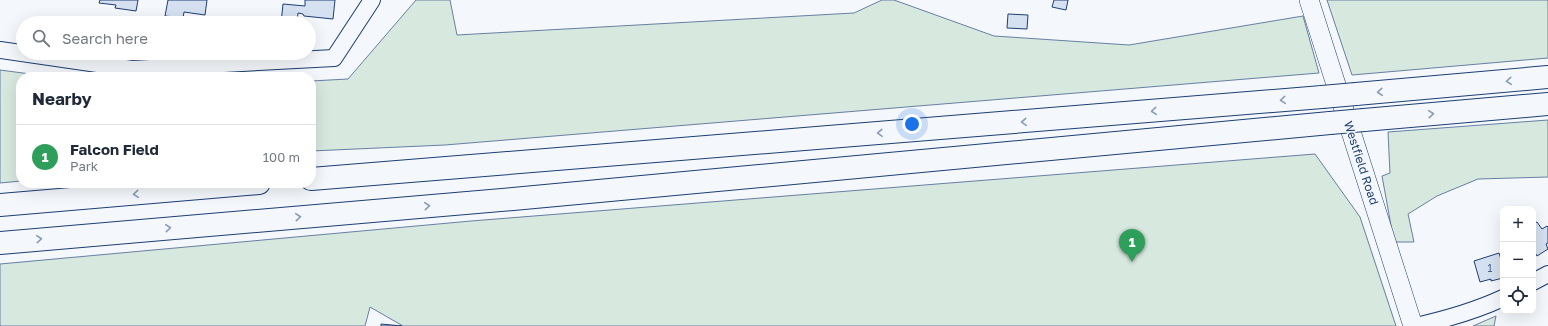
<!DOCTYPE html>
<meta charset="utf-8">
<style>
:root{--surface:#fff;--page:#f2f2f3;--text:#1f2937;--muted:#747a83;--line:#e0e1e3;--accent:#c62828}
body{margin:0;font-family:"Golos Text",sans-serif;background:var(--page);color:var(--text)}
.controls{position:absolute;right:12px;bottom:12px;display:grid;overflow:hidden;border-radius:8px;box-shadow:0 4px 16px #0002}
.controls button{width:36px;height:36px;display:grid;place-items:center;padding:0;border:0;border-bottom:1px solid var(--line);background:var(--surface);color:var(--text);font:20px sans-serif}
.you{position:absolute;left:912px;top:124px;width:14px;height:14px;margin:-10px;border:3px solid #fff;border-radius:50%;background:#1a73e8;box-shadow:0 0 0 6px #1a73e833}
.badge{display:grid;place-items:center;width:26px;height:26px;border-radius:50%;background:var(--accent);color:#fff;font-size:13px;font-weight:700}
.pin{position:absolute;translate:-50% -33px;filter:drop-shadow(0 1px 2px #0008)}
.pin::after{content:'';position:absolute;top:21px;width:14px;height:12px;background:inherit;clip-path:polygon(0 0,100% 0,50% 100%)}
.list{margin:0;padding:0;list-style:none}
h2{display:flex;justify-content:space-between;align-items:center;height:52px;margin:0;padding:0 16px;font-size:17px}
h2 small{font-size:13px;font-weight:400;color:var(--muted)}
.list li{display:grid;grid-template-columns:26px 1fr auto;gap:12px;align-items:center;box-sizing:border-box;height:64px;padding:0 16px;border-top:1px solid var(--line)}
.list b{display:block;font-size:15px;white-space:nowrap}
.list p{margin:0;font-size:13px;white-space:nowrap;color:var(--muted)}
.list em{font-size:13px;font-style:normal;color:var(--muted)}
.icon{flex:none;width:22px;height:22px;fill:none;stroke:currentColor;stroke-width:2;stroke-linecap:round;stroke-linejoin:round}
.map{position:relative;flex:none;width:1548px;height:326px;overflow:hidden}
.search{position:absolute;background:var(--surface);box-shadow:0 4px 16px #0002;left:16px;top:16px;width:300px;height:44px;display:flex;align-items:center;gap:10px;box-sizing:border-box;padding:0 14px;border-radius:22px;color:var(--muted);font-size:15px}
.panel{position:absolute;background:var(--surface);box-shadow:0 4px 16px #0002;left:16px;top:72px;width:300px;height:116px;border-radius:16px}
.map>svg:first-child{display:block}
.green{fill:#d7e8df;stroke:#687fa3}
.building{fill:#d5e0f0;stroke:#1d3f73}
.lines{fill:none;stroke-linecap:round;stroke-linejoin:round}
.minor-casing{stroke:#1d3f73;stroke-width:18}
.tertiary-casing{stroke:#1d3f73;stroke-width:20}
.motorway-casing{stroke:#1d3f73;stroke-width:24}
.minor{stroke:#f4f7fb;stroke-width:16}
.tertiary{stroke:#f4f7fb;stroke-width:19}
.motorway{stroke:#f4f7fb;stroke-width:22}
.motorway-bridge-casing{stroke:#1d3f73;stroke-width:24;stroke-linecap:butt}
.motorway-bridge{stroke:#f4f7fb;stroke-width:22}
.oneway{stroke:#889bb7}
.labels{text-anchor:middle;stroke-width:3;stroke-linejoin:round;paint-order:stroke}
.number-label{font-size:10px;fill:#4b6792}
.street-label{font-size:12px;fill:#1d3f73;stroke:#f4f7fb}
</style>
<div class="map">
<svg width="1548" height="326" viewBox="0 0 1548 326">
<rect width="100%" height="100%" fill="#f4f7fb"/>
<path class="green" d="M416 0H450L457 35 854 13 882 0H894L994 36 1129 45 1303 16 1319 73 445 145 311 151V81L348 79Z
M1327 0H1548V58L1352 75Z
M0 70 53 77H21V181L0 183Z
M1548 120V177L1478 179 1437 196 1408 214 1414 242H1394L1382 176 1390 173 1388 132Z
M1315 154 1360 217 1396 326H403L370 307 365 326H0V264L471 221Z
M1496 316 1494 326H1473Z"/>
<path class="building" d="M100 0H138L136 11 115 8 116 5 99 3Z
M168 0H207L205 15 184 12 183 18 165 16Z
M305 0H335L333 19 304 16 303 14 298 13 297 23H281L283 4 305 6Z
M1054 0H1068L1066 10 1052 7Z
M1008 14 1028 15 1027 29 1007 28Z
M1537 222 1542 229 1547 226 1548 227V243L1546 244 1548 249 1537 256 1533 249V238L1535 237 1533 233V224Z
M1499 253 1503 266V278L1491 281V279L1480 282 1474 261Z
M381 324 402 326H381Z"/>
<g class="lines">
<defs>
<path id="minor" d="M0 50 132 69 334 58 372 0
M1533 282 1548 274
M1416 326C1447 319 1475 311 1503 298"/>
<path id="tertiary" d="M1309 0 1413 326"/>
<path id="motorway" d="M1356 94 1548 77
M1364 120 1548 104
M311 179C648 150 985 126 1322 97
M0 205 259 183
M0 243 513 199 1330 123"/>
</defs>
<use href="#minor" class="minor-casing"/>
<use href="#tertiary" class="tertiary-casing"/>
<use href="#motorway" class="motorway-casing"/>
<use href="#minor" class="minor"/>
<use href="#tertiary" class="tertiary"/>
<use href="#motorway" class="motorway"/>
<defs>
<path id="motorway-bridge" d="M1322 97 1356 94
M1330 123 1364 120"/>
</defs>
<use href="#motorway-bridge" class="motorway-bridge-casing"/>
<use href="#motorway-bridge" class="motorway-bridge"/>
</g>
<defs><path id="oneway-chevron" d="M-2-3.5L2.5 0L-2 3.5" fill="none" stroke-width="1.6" stroke-linecap="round" stroke-linejoin="round"/></defs>
<g class="oneway">
<use href="#oneway-chevron" transform="translate(1509 81) rotate(175)"/>
<use href="#oneway-chevron" transform="translate(1380 92) rotate(175)"/>
<use href="#oneway-chevron" transform="translate(1283 100) rotate(175)"/>
<use href="#oneway-chevron" transform="translate(1154 111) rotate(175)"/>
<use href="#oneway-chevron" transform="translate(1431 114) rotate(-5)"/>
<use href="#oneway-chevron" transform="translate(1024 122) rotate(176)"/>
<use href="#oneway-chevron" transform="translate(880 133) rotate(176)"/>
<use href="#oneway-chevron" transform="translate(136 194) rotate(175)"/>
<use href="#oneway-chevron" transform="translate(427 206) rotate(-5)"/>
<use href="#oneway-chevron" transform="translate(298 217) rotate(-5)"/>
<use href="#oneway-chevron" transform="translate(168 228) rotate(-5)"/>
<use href="#oneway-chevron" transform="translate(39 239) rotate(-5)"/>
</g>
<g class="labels">
<g class="number-label">
<text x="1490" y="272">1</text>
</g>
<g class="street-label">
<text transform="translate(1361 163) rotate(72)" y="4">Westfield Road</text>
</g>
</g>
</svg>
<div class="controls">
<button>+</button>
<button>−</button>
<button><svg class="icon" aria-label="locate" viewBox="0 0 24 24"><circle cx="12" cy="12" r="6"/><path d="M12 2v4M12 18v4M2 12h4M18 12h4"/></svg></button>
</div>
<div class="you"></div>
<div class="pin badge" style="left:1132px;top:262px;background:#2e9e5b">1</div>
<div class="search"><svg class="icon" aria-label="search" viewBox="0 0 24 24"><circle cx="10" cy="10" r="6"/><path d="M15 15l6 6"/></svg>Search here</div>
<section class="panel">
<h2>Nearby<small></small></h2>
<ul class="list">
<li><span class="badge" style="background:#2e9e5b">1</span><div><b>Falcon Field</b><p>Park</p></div><em>100 m</em></li>
</ul>
</section>
</div>
